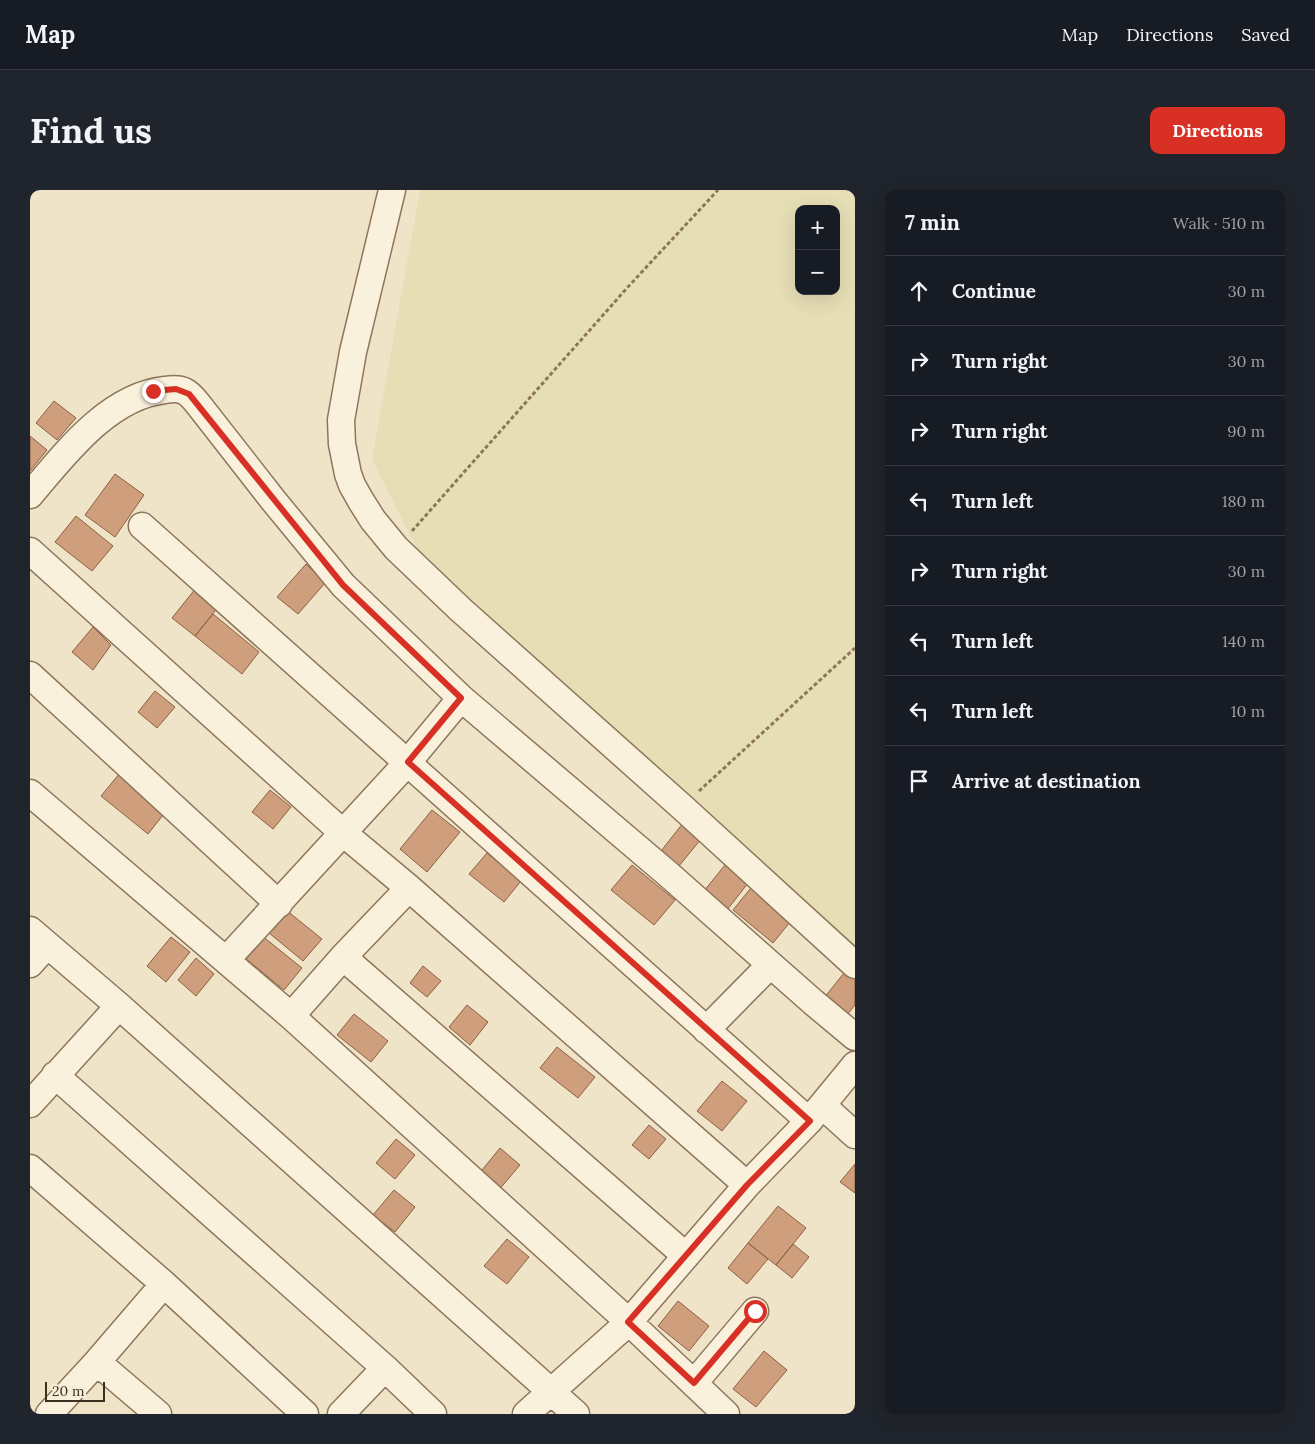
<!DOCTYPE html>
<meta charset="utf-8">
<style>
:root{--surface:#171b24;--page:#20242c;--text:#f1f3f6;--muted:#9ea1a6;--line:#363941;--accent:#d93025}
body{margin:0;font-family:Lora,serif;background:var(--page);color:var(--text)}
.controls{position:absolute;right:15px;top:15px;display:grid;overflow:hidden;border-radius:10px;box-shadow:0 5px 20px #0002}
.controls button{width:45px;height:45px;display:grid;place-items:center;padding:0;border:0;border-bottom:1px solid var(--line);background:var(--surface);color:var(--text);font:25px sans-serif}
.scale{position:absolute;left:15px;bottom:12px;width:60px;box-sizing:border-box;padding-left:5px;border:2px solid #3d2e20;border-top:0;font-size:14px;line-height:18px;white-space:nowrap;color:#3d2e20;-webkit-text-stroke:4px #f7eed8;paint-order:stroke}
.stop{position:absolute;width:15px;height:15px;margin:-11px;border:4px solid #d93025;border-radius:50%;background:#fff}
.stop.end{background:#d93025;border-color:#fff;box-shadow:0 1px 5px #0008}
.list{margin:0;padding:0;list-style:none}
h2{display:flex;justify-content:space-between;align-items:center;height:65px;margin:0;padding:0 20px;font-size:21px}
h2 small{font-size:16px;font-weight:400;color:var(--muted)}
.list li{display:grid;grid-template-columns:32px 1fr auto;gap:15px;align-items:center;box-sizing:border-box;height:70px;padding:0 20px;border-top:1px solid var(--line)}
.list b{display:block;font-size:19px;white-space:nowrap}
.list em{font-size:16px;font-style:normal;color:var(--muted)}
.icon{flex:none;width:28px;height:28px;fill:none;stroke:currentColor;stroke-width:2;stroke-linecap:round;stroke-linejoin:round}
.map{position:relative;flex:none;width:825px;height:1224px;overflow:hidden;border-radius:10px}
header{display:flex;align-items:center;gap:30px;box-sizing:border-box;height:70px;padding:0 25px;background:var(--surface);border-bottom:1px solid var(--line)}
header strong{font-size:24px}
nav{display:flex;gap:28px;margin-inline-start:auto;font-size:18px}
.intro{display:flex;align-items:center;justify-content:space-between;box-sizing:border-box;height:120px;padding:0 30px}
h1{margin:0;font-size:35px}
.button{padding:12px 22px;border-radius:10px;background:var(--accent);color:#fff;font-size:18px;font-weight:700}
main{display:flex;gap:30px;padding:0 30px}
aside{flex:1;background:var(--surface);border-radius:10px;box-shadow:0 5px 20px #0002}
.map>svg:first-child{display:block}
.farmland{fill:#e6deb5;fill-rule:evenodd}
.building{fill:#cf9f7d;stroke:#8d5f41}
.lines{fill:none;stroke-linecap:round;stroke-linejoin:round}
.minor-casing{stroke:#8d765c;stroke-width:29}
.path{stroke:#8d765c;stroke-width:3;stroke-dasharray:4 2.5;stroke-linecap:butt}
.minor{stroke:#faf1dc;stroke-width:26}
.route{stroke:#d93025;stroke-width:6}
</style>
<header>
<strong>Map</strong>
<nav><a>Map</a><a>Directions</a><a>Saved</a></nav>
</header>
<div class="intro"><h1>Find us</h1><a class="button">Directions</a></div>
<main>
<div class="map">
<svg width="825" height="1224" viewBox="0 0 825 1224">
<rect width="100%" height="100%" fill="#f0e4c8"/>
<path class="farmland" d="M390 0H814L825 5V765L392 369 342 269ZM769 19H806V101H769Z"/>
<path class="building" d="M24 211 46 228 27 250 6 233Z
M0 246 17 260 0 281Z
M85 284 114 305 85 347 55 325Z
M46 326 83 356 62 381 25 352Z
M276 374 295 393 268 424 247 407Z
M166 398 189 416 165 446 142 428Z
M183 424 229 462 212 484 165 446Z
M63 437 81 455 63 480 42 462Z
M125 501 145 517 127 538 108 522Z
M90 583 137 620 118 644 71 606Z
M240 600 261 617 243 639 222 622Z
M402 620 430 642 397 682 370 659Z
M657 628 676 643 649 676 631 661Z
M457 663 491 691 474 712 439 684Z
M699 670 722 688 697 720 674 701Z
M602 675 645 710 624 735 581 700Z
M725 693 765 726 743 753 703 720Z
M251 716 292 749 273 771 233 738Z
M226 741 272 778 254 800 209 763Z
M141 747 160 762 136 792 117 776Z
M166 768 184 784 166 806 148 790Z
M393 776 411 791 397 807 380 793Z
M818 778 825 784V815L816 826 794 808Z
M437 815 458 832 440 855 419 837Z
M324 824 358 851 341 872 307 845Z
M527 857 565 887 548 908 510 878Z
M692 891 717 911 692 941 667 921Z
M619 935 636 949 619 969 602 955Z
M366 949 385 965 365 989 346 973Z
M470 958 490 975 468 1001 448 985Z
M825 974V1003L810 992Z
M364 1000 385 1017 365 1042 343 1025Z
M748 1016 776 1038 746 1075 718 1053Z
M477 1049 499 1067 477 1094 454 1076Z
M718 1053 738 1069 717 1094 698 1078Z
M763 1054 779 1067 762 1088 746 1075Z
M648 1111 679 1136 659 1161 628 1136Z
M734 1161 757 1180 726 1217 703 1199Z"/>
<g class="lines">
<defs>
<path id="minor" d="M362 0 323 162 311 230 312 254 318 284 322 295 331 311 343 330 366 358 431 420 652 617 825 775
M0 305C34 265 78 206 135 200 141 199 148 198 154 201 159 203 164 209 168 214L243 310 313 395 431 508 638 684 783 812 825 847
M112 336 779 931
M0 361 312 642 379 698 717 995
M0 485 249 714
M0 603 261 826 599 1132 696 1224
M0 740 89 816 546 1224
M313 767 656 1066
M196 770 378 572 431 508
M0 774 17 755
M261 826 313 767 379 698
M676 840 740 775
M25 885 355 1178 403 1224
M0 914 89 816
M793 916 825 945
M0 978 134 1094 275 1224
M67 1172 128 1224
M664 1193 725 1121
M19 1224 67 1172 134 1094
M311 1224 355 1178
M496 1224 599 1132 717 995 779 931 825 875"/>
</defs>
<use href="#minor" class="minor-casing"/>
<path class="path" d="M382 341 597 98 688 0
M669 601 825 458"/>
<use href="#minor" class="minor"/>
</g>
<g class="lines">
<path class="route" d="M123 201 146 199 159 204 313 395 431 508 378 572 780 931 717 995 598 1132 664 1193 725 1121"/>
</g>
</svg>
<div class="controls">
<button>+</button>
<button>−</button>
</div>
<div class="scale">20 m</div>
<div class="stop" style="left:725px;top:1121px"></div>
<div class="stop end" style="left:123px;top:201px"></div>
</div>
<aside>
<h2>7 min<small>Walk · 510 m</small></h2>
<ul class="list">
<li><svg class="icon" aria-label="ahead" viewBox="0 0 24 24"><path d="M12 20V5M6 11l6-6 6 6"/></svg><div><b>Continue</b></div><em>30 m</em></li>
<li><svg class="icon" aria-label="right" viewBox="0 0 24 24"><path d="M7 20v-9h11M14 6l5 5-5 5"/></svg><div><b>Turn right</b></div><em>30 m</em></li>
<li><svg class="icon" aria-label="right" viewBox="0 0 24 24"><path d="M7 20v-9h11M14 6l5 5-5 5"/></svg><div><b>Turn right</b></div><em>90 m</em></li>
<li><svg class="icon" aria-label="left" viewBox="0 0 24 24"><path d="M17 20v-9H6M10 6l-5 5 5 5"/></svg><div><b>Turn left</b></div><em>180 m</em></li>
<li><svg class="icon" aria-label="right" viewBox="0 0 24 24"><path d="M7 20v-9h11M14 6l5 5-5 5"/></svg><div><b>Turn right</b></div><em>30 m</em></li>
<li><svg class="icon" aria-label="left" viewBox="0 0 24 24"><path d="M17 20v-9H6M10 6l-5 5 5 5"/></svg><div><b>Turn left</b></div><em>140 m</em></li>
<li><svg class="icon" aria-label="left" viewBox="0 0 24 24"><path d="M17 20v-9H6M10 6l-5 5 5 5"/></svg><div><b>Turn left</b></div><em>10 m</em></li>
<li><svg class="icon" aria-label="arrive" viewBox="0 0 24 24"><path d="M6 21V4h12l-3 4 3 4H6"/></svg><div><b>Arrive at destination</b></div></li>
</ul>
</aside>
</main>
